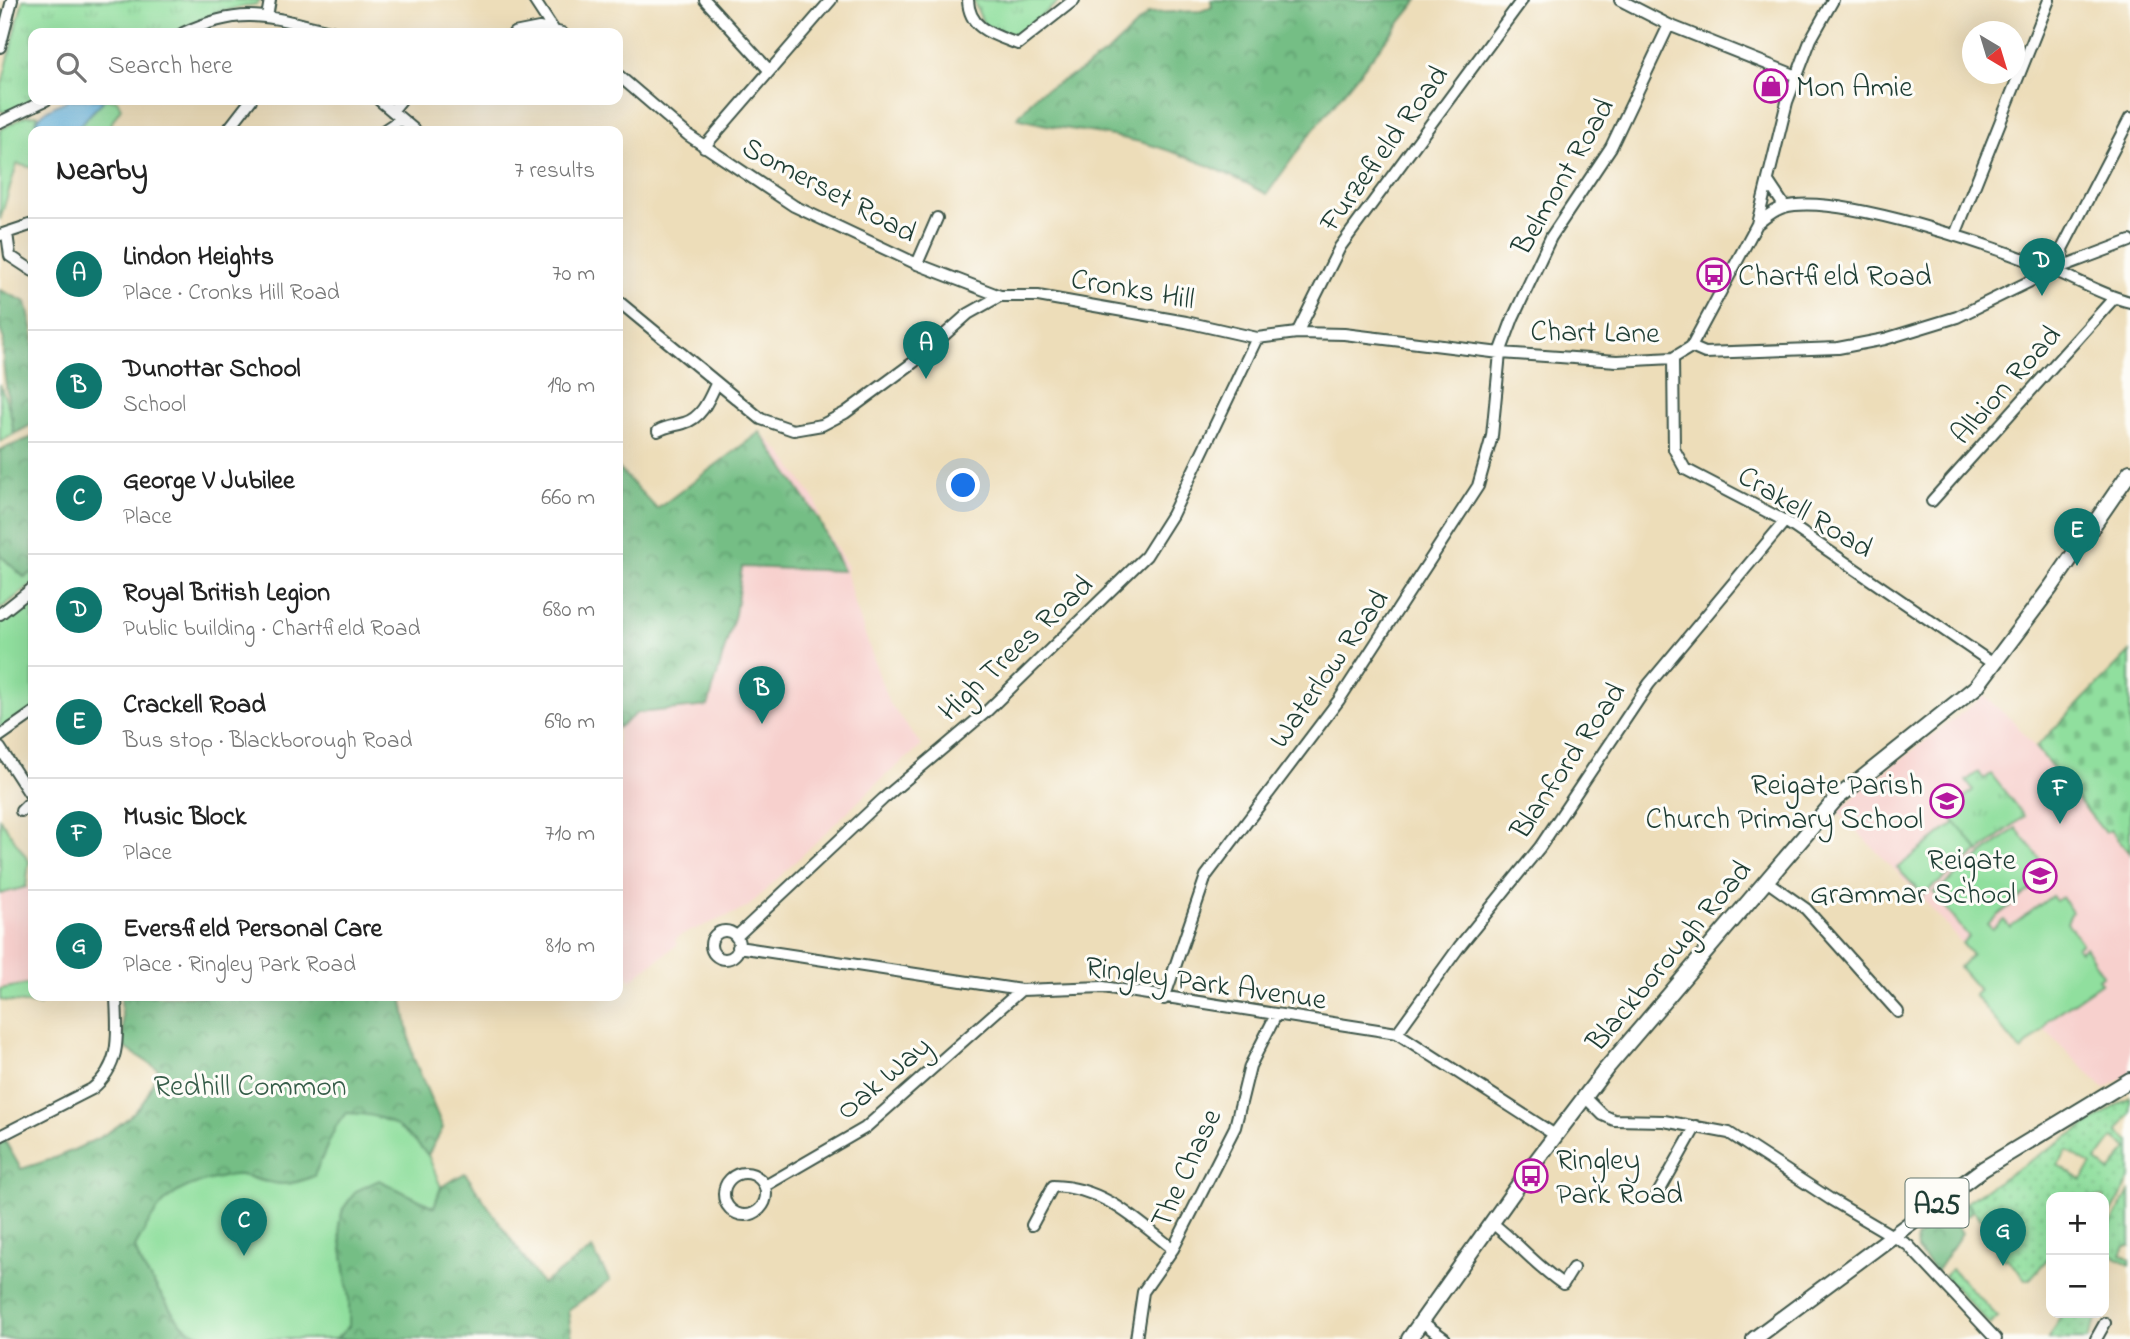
<!DOCTYPE html>
<meta charset="utf-8">
<style>
:root{--surface:#fff;--page:#f2f2f2;--text:#222;--muted:#767676;--line:#e0e0e0;--accent:#0f766e}
body{margin:0;font-family:"Indie Flower",sans-serif;background:var(--page);color:var(--text)}
.controls{position:absolute;right:21px;bottom:21px;display:grid;overflow:hidden;border-radius:14px;box-shadow:0 7px 28px #0002}
.controls button{width:63px;height:63px;display:grid;place-items:center;padding:0;border:0;border-bottom:2px solid var(--line);background:var(--surface);color:var(--text);font:35px sans-serif}
.compass{position:absolute;left:1962px;top:21px;width:63px;height:63px;border-radius:50%;background:var(--surface);box-shadow:0 7px 28px #0002;rotate:142deg}
.you{position:absolute;left:964px;top:486px;width:24px;height:24px;margin:-18px;border:5px solid #fff;border-radius:50%;background:#1a73e8;box-shadow:0 0 0 10px #1a73e833}
.badge{display:grid;place-items:center;width:46px;height:46px;border-radius:50%;background:var(--accent);color:#fff;font-size:23px;font-weight:700}
.pin{position:absolute;translate:-50% -58px;filter:drop-shadow(0 2px 4px #0008)}
.pin::after{content:'';position:absolute;top:37px;width:24px;height:21px;background:inherit;clip-path:polygon(0 0,100% 0,50% 100%)}
.list{margin:0;padding:0;list-style:none}
h2{display:flex;justify-content:space-between;align-items:center;height:91px;margin:0;padding:0 28px;font-size:30px}
h2 small{font-size:23px;font-weight:400;color:var(--muted)}
.list li{display:grid;grid-template-columns:46px 1fr auto;gap:21px;align-items:center;box-sizing:border-box;height:112px;padding:0 28px;border-top:2px solid var(--line)}
.list b{display:block;font-size:26px;white-space:nowrap}
.list p{margin:0;font-size:23px;white-space:nowrap;color:var(--muted)}
.list em{font-size:23px;font-style:normal;color:var(--muted)}
.icon{flex:none;width:38px;height:38px;fill:none;stroke:currentColor;stroke-width:2;stroke-linecap:round;stroke-linejoin:round}
.map{position:relative;flex:none;width:2130px;height:1339px;overflow:hidden}
.search{position:absolute;background:var(--surface);box-shadow:0 7px 28px #0002;left:28px;top:28px;width:595px;height:77px;display:flex;align-items:center;gap:18px;box-sizing:border-box;padding:0 24px;border-radius:14px;color:var(--muted);font-size:26px}
.panel{position:absolute;background:var(--surface);box-shadow:0 7px 28px #0002;left:28px;top:126px;width:595px;height:875px;border-radius:14px}
.map>svg:first-child{display:block}
.built{fill:#f7d0cd}
.grass{fill:#90df9e;stroke:#588e69;stroke-width:2}
.forest{fill:url(#forest-crowns);stroke:#4a7e5c;stroke-width:2}
.cemetery{fill:url(#cemetery-stones);stroke:#588e69;stroke-width:2}
.park{fill:url(#park-tufts);stroke:#588e69;stroke-width:2}
.garden{fill:url(#garden-dots);stroke:#588e69;stroke-width:2;fill-rule:evenodd}
.water{fill:#6bbce7;stroke:#457c8e;stroke-width:2}
.lines{fill:none;stroke-linecap:round;stroke-linejoin:round}
.minor-casing{stroke:#3e5548;stroke-width:14}
.major-casing{stroke:#3e5548;stroke-width:18}
.minor{stroke:#fff;stroke-width:10}
.major{stroke:#fff;stroke-width:14}
.labels{text-anchor:middle;stroke-width:6;stroke-linejoin:round;paint-order:stroke}
.shield{fill:#fdfcf7;stroke:#62766e;stroke-width:2}
.shield-label{font-size:28px;font-weight:bold;fill:#1f3d34}
.poi-label{font-size:30px;fill:#1f3d34;stroke:#fdfcf7;text-anchor:start}
.street-label{font-size:30px;fill:#1f3d34;stroke:#fdfcf7}
.park-label{font-size:30px;fill:#365d49;stroke:#fdfcf7}
</style>
<div class="map">
<svg width="2130" height="1339" viewBox="0 0 2130 1339">
<defs>
<pattern id="forest-crowns" width="20" height="18" patternUnits="userSpaceOnUse" patternTransform="scale(1.75)"><rect width="20" height="18" fill="#74be85"/><path d="M2 6a3 3 0 1 1 6 0M12 15a3 3 0 1 1 6 0" fill="none" stroke="#5f9c6e"/></pattern>
<pattern id="cemetery-stones" width="16" height="16" patternUnits="userSpaceOnUse" patternTransform="scale(1.75)"><rect width="16" height="16" fill="#90df9e"/><path d="M2 7V4a2 2 0 0 1 4 0v3zM10 15v-3a2 2 0 0 1 4 0v3z" fill="#7cc089"/></pattern>
<pattern id="park-tufts" width="24" height="20" patternUnits="userSpaceOnUse" patternTransform="scale(1.75)"><rect width="24" height="20" fill="#90df9e"/><path d="M3 7l-1-3M5 7V3M7 7l1-3M15 17l-1-3M17 17v-4M19 17l1-3" fill="none" stroke="#7cc089"/></pattern>
<pattern id="garden-dots" width="8" height="8" patternUnits="userSpaceOnUse" patternTransform="scale(1.75)"><rect width="8" height="8" fill="#90df9e"/><path d="M2 2h.1M6 6h.1" fill="none" stroke="#7cc089" stroke-width="1.8" stroke-linecap="round"/></pattern>
</defs>
<rect width="100%" height="100%" fill="#fdfcf7"/>
<filter id="ink" filterUnits="userSpaceOnUse"><feTurbulence type="fractalNoise" baseFrequency=".0143" numOctaves="2"/><feDisplacementMap in="SourceGraphic" scale="14" xChannelSelector="R" yChannelSelector="G"/><feConvolveMatrix kernelMatrix="1 2 1 2 8 2 1 2 1" color-interpolation-filters="sRGB"/></filter>
<filter id="wash" filterUnits="userSpaceOnUse"><feTurbulence type="fractalNoise" baseFrequency=".00686" numOctaves="4" result="noise"/><feDisplacementMap in="SourceGraphic" scale="28" xChannelSelector="R" yChannelSelector="G"/><feGaussianBlur stdDeviation="1.57" result="paint"/><feColorMatrix in="noise" values="0 0 0 0 0 0 0 0 0 0 0 0 0 0 0 0 0 1.4 0 .05"/><feComposite in="paint" operator="in"/></filter>
<g filter="url(#wash)">
<rect width="100%" height="100%" fill="#edddb9"/>
<path class="built" d="M760 432 783 454 816 501 820 516 818 518 848 567 846 568 852 596 888 701 922 746 885 776 747 908 679 936 675 940 678 944 630 981 618 952V468L657 509Z
M1984 696 2015 723 2104 833 2110 829 2130 854V1074L2104 1089 2044 1029 2021 1051 1974 995 1979 990 1959 967 1972 955 1922 898 1838 812 1862 789Z
M33 886V982L0 988V894Z"/>
<path class="grass" d="M104 100H117L121 108 106 131H74Z
M38 115 33 135V168L17 164 0 220V130L25 116Z
M0 384 11 414 14 434 0 442Z
M0 555 24 577 33 572V584L0 609Z
M33 597V709L0 730V619L13 613Z
M0 819 29 861 26 887 0 894Z
M1957 821 1979 851 1923 895 1897 868Z
M2016 828 2051 873 1987 924 1992 929 2004 920 2010 927 2052 896 2056 901 2062 897 2072 912 2067 922 2082 943 2077 947 2080 951 2085 947 2103 975 2098 979 2101 983 2048 1020 2044 1029 2021 1051 1974 995 1979 990 1959 967 1972 955 1962 943 1969 937 1934 893Z
M33 983V996H49L39 1005 0 1000V989Z
M346 1113H367L403 1127 428 1155 441 1187 434 1207 356 1191 343 1209 339 1225 349 1299V1326L336 1339H214C176 1332 172 1309 152 1281 143 1269 139 1263 135 1247 144 1232 154 1207 168 1196 185 1184 216 1175 237 1175 245 1174 258 1182 268 1182L336 1126Z"/>
<path class="forest" d="M1211 0H1418L1310 134 1267 194C1222 170 1173 148 1122 138 1086 130 1055 129 1017 118L1037 94 1079 72 1109 51 1149 13 1201 11 1212 7Z
M0 290 26 302 33 331V424L14 434C10 408 0 362 4 340L0 329Z
M760 432 818 518 843 571 742 567 735 614 708 706 637 713 618 728V468L657 509Z
M33 437V572L24 577 0 555V450Z
M121 996H402L413 1057 443 1128 428 1155C403 1127 385 1113 346 1113L336 1126 314 1176C281 1190 274 1183 241 1175 234 1173 222 1178 214 1179 167 1188 157 1208 135 1247 139 1262 143 1269 152 1281 172 1309 176 1331 214 1339H0V1140L5 1141 21 1169C59 1158 122 1134 145 1099 150 1090 154 1078 158 1069L124 1047Z
M465 1173 542 1284 592 1249 610 1281 568 1310 572 1339H336L349 1326V1299L339 1225 343 1209 356 1191 379 1180 434 1207 441 1187Z
M1966 1202 1973 1211 1956 1224 1962 1233 1936 1272 1917 1250 1916 1238Z"/>
<path class="cemetery" d="M2130 652V854L2110 830 2105 833 2036 747Z"/>
<path class="park" d="M23 0H261L257 4 218 12 173 33H33L35 100 10 112 0 111V92Z
M973 0H1061L1018 34 999 33 985 27Z
M1978 772 1984 779 1991 774 2024 816 1980 852 1952 819 1957 815 1951 808 1973 790 1966 781Z"/>
<path class="garden" d="M2130 1097V1113L2117 1132 2130 1141V1179L2104 1227V1197H2051V1255L2030 1279H2025L2006 1257 2003 1259 1996 1252 2001 1247 1994 1239 1995 1235 1966 1202ZM2113 1138 2128 1148 2110 1172 2096 1161ZM2067 1150 2091 1165 2082 1180 2058 1165Z
M2130 1190V1246H2125L2121 1255 2130 1260V1265L2104 1251V1238Z
M1952 1269 1998 1317 1990 1325 1944 1276Z
M2062 1313H2099L2087 1339H2048Z"/>
<path class="water" d="M68 100H104L74 131H33V136V135C35 112 49 109 68 100Z"/>
</g>
<g filter="url(#ink)">
<g class="lines">
<defs>
<path id="minor" d="M534 0 553 29
M705 0 769 70
M968 0C969 30 995 35 1018 44L1074 0
M1620 0 1669 25 1797 76
M267 17 270 0
M183 33C248 3 273 19 339 33
M514 33 539 28 562 33
M0 47 12 0
M618 75 688 135 794 206 917 264 1000 296H1038L1186 322 1257 338 1297 333 1344 334 1500 353 1617 361 1673 358 1691 347 1757 224C1765 218 1773 210 1784 207 1837 192 1997 248 2051 269 2078 280 2102 295 2130 302
M379 100 416 131
M392 111 401 100
M0 122 46 100
M227 131 251 100
M383 131 401 119
M704 147 831 0
M1769 183 1785 207
M1757 224 1787 102 1811 39 1833 0
M7 233 10 256 33 271
M0 235 33 224
M1955 235 2049 0
M917 264 937 218
M2064 266 2062 249 2130 118
M618 301 761 419 793 430 822 425 845 413 914 362 968 314 1000 296
M1297 333 1340 247 1522 0
M1691 347 1705 353 1838 348 1885 339 1957 317 2053 270 2130 241
M1673 358 1674 449 1685 469 1785 521 1992 663
M658 431C667 426 675 426 684 423 702 418 709 399 716 384
M1932 501 2114 298
M0 614 33 588
M0 736 33 713
M0 748 33 799
M21 811 32 800
M1765 880 1806 909 1898 1012
M711 945a14 14 0 1 1 28 0a14 14 0 1 1-28 0Z
M736 937 883 799 986 712 1146 556 1172 515 1257 338
M738 947 1021 990 1103 987 1397 1033 1555 1135
M1164 999 1206 876 1339 700 1478 486 1492 436 1500 353 1513 318 1551 237 1611 147 1669 25
M1397 1033 1459 947 1540 847 1649 684 1785 521
M1585 1097 1603 1115 1614 1120 1664 1121 1729 1133 1830 1199 1908 1245 1996 1339
M0 1136 92 1089C123 1064 117 1032 116 996
M724 1194a21 21 0 1 1 42 0a21 21 0 1 1-42 0Z
M765 1186 865 1128 1021 990
M1656 1197 1696 1126
M1492 1223C1517 1242 1536 1266 1563 1284L1573 1268
M1032 1225 1053 1186C1103 1187 1135 1219 1173 1249
M1422 1322 1445 1339
M1136 1339 1143 1292 1173 1249 1235 1127 1250 1066 1276 1015
M2096 1339 2105 1323"/>
<path id="major" d="M1409 1339 1527 1173 1606 1069 1836 799 1976 687 2051 587 2130 472
M1754 1339 1983 1169 2130 1080"/>
</defs>
<use href="#minor" class="minor-casing"/>
<use href="#major" class="major-casing"/>
<use href="#minor" class="minor"/>
<use href="#major" class="major"/>
</g>
</g>
<defs>
<symbol id="shop-ring" viewBox="-11 -11 22 22"><circle r="9.5" fill="#fdfcf7" stroke="#b5179e" stroke-width="1.5"/><path d="M-5-2.5h2.3a2.7 3.5 0 0 1 5.4 0H5L5.5 6h-11ZM-1.5-2.5h3a1.5 2.3 0 0 0-3 0Z" fill="#b5179e"/></symbol>
<symbol id="bus-ring" viewBox="-11 -11 22 22"><circle r="9.5" fill="#fdfcf7" stroke="#b5179e" stroke-width="1.5"/><path d="M-5-6H5V4H4V6H2V4H-2V6H-4V4H-5ZM-3.5-4V0h7V-4ZM-3.5 1.2v1.5H-2V1.2ZM2 1.2v1.5H3.5V1.2Z" fill="#b5179e"/></symbol>
<symbol id="school-ring" viewBox="-11 -11 22 22"><circle r="9.5" fill="#fdfcf7" stroke="#b5179e" stroke-width="1.5"/><path d="M0-5L7-2L0 1L-7-2ZM-4 1L0 2.5L4 1V4Q0 6-4 4Z" fill="#b5179e"/></symbol>
</defs>
<g fill-rule="evenodd">
<use href="#shop-ring" x="1752" y="67" width="38" height="38"/>
<use href="#bus-ring" x="1695" y="256" width="38" height="38"/>
<use href="#school-ring" x="1928" y="782" width="38" height="38"/>
<use href="#school-ring" x="2021" y="857" width="38" height="38"/>
<use href="#bus-ring" x="1512" y="1157" width="38" height="38"/>
</g>
<g class="labels">
<rect class="shield" x="1905.5" y="1178.5" width="63" height="49" rx="5"/>
<g class="shield-label">
<text x="1937" y="1213">A25</text>
</g>
<g class="poi-label">
<text x="1796" y="96">Mon Amie</text>
<text x="1738" y="285">Chartfield Road</text>
<text x="1923" y="794" text-anchor="end">Reigate Parish<tspan x="1923" dy="34">Church Primary School</tspan></text>
<text x="2016" y="869" text-anchor="end">Reigate<tspan x="2016" dy="34">Grammar School</tspan></text>
<text x="1556" y="1169">Ringley<tspan x="1556" dy="34">Park Road</tspan></text>
</g>
<g class="street-label">
<text transform="translate(1383 148) rotate(-54)" y="10">Furzefield Road</text>
<text transform="translate(1562 176) rotate(-60)" y="10">Belmont Road</text>
<text transform="translate(830 189) rotate(28)" y="10">Somerset Road</text>
<text transform="translate(1133 288) rotate(10)" y="10">Cronks Hill</text>
<text transform="translate(1595 331) rotate(1)" y="10">Chart Lane</text>
<text transform="translate(2005 384) rotate(-48)" y="10">Albion Road</text>
<text transform="translate(1806 511) rotate(31)" y="10">Crakell Road</text>
<text transform="translate(1015 647) rotate(-43)" y="10">High Trees Road</text>
<text transform="translate(1328 668) rotate(-55)" y="10">Waterlow Road</text>
<text transform="translate(1567 760) rotate(-56)" y="10">Blanford Road</text>
<text transform="translate(1668 955) rotate(-50)" y="10">Blackborough Road</text>
<text transform="translate(1206 982) rotate(8)" y="10">Ringley Park Avenue</text>
<text transform="translate(883 1077) rotate(-40)" y="10">Oak Way</text>
<text transform="translate(1185 1168) rotate(-65)" y="10">The Chase</text>
</g>
<g class="park-label">
<text x="250" y="1095">Redhill Common</text>
</g>
</g>
</svg>
<div class="controls">
<button>+</button>
<button>−</button>
</div>
<svg class="compass" viewBox="-18 -18 36 36"><path d="M0-13l5 13h-10z" fill="#e53935"/><path d="M0 13l5-13h-10z" fill="#767676"/></svg>
<div class="you"></div>
<div class="pin badge" style="left:926px;top:379px">A</div>
<div class="pin badge" style="left:762px;top:724px">B</div>
<div class="pin badge" style="left:244px;top:1256px">C</div>
<div class="pin badge" style="left:2042px;top:296px">D</div>
<div class="pin badge" style="left:2077px;top:566px">E</div>
<div class="pin badge" style="left:2060px;top:824px">F</div>
<div class="pin badge" style="left:2003px;top:1266px">G</div>
<div class="search"><svg class="icon" aria-label="search" viewBox="0 0 24 24"><circle cx="10" cy="10" r="6"/><path d="M15 15l6 6"/></svg>Search here</div>
<section class="panel">
<h2>Nearby<small>7 results</small></h2>
<ul class="list">
<li><span class="badge">A</span><div><b>Lindon Heights</b><p>Place · Cronks Hill Road</p></div><em>70 m</em></li>
<li><span class="badge">B</span><div><b>Dunottar School</b><p>School</p></div><em>190 m</em></li>
<li><span class="badge">C</span><div><b>George V Jubilee</b><p>Place</p></div><em>660 m</em></li>
<li><span class="badge">D</span><div><b>Royal British Legion</b><p>Public building · Chartfield Road</p></div><em>680 m</em></li>
<li><span class="badge">E</span><div><b>Crackell Road</b><p>Bus stop · Blackborough Road</p></div><em>690 m</em></li>
<li><span class="badge">F</span><div><b>Music Block</b><p>Place</p></div><em>710 m</em></li>
<li><span class="badge">G</span><div><b>Eversfield Personal Care</b><p>Place · Ringley Park Road</p></div><em>810 m</em></li>
</ul>
</section>
</div>
